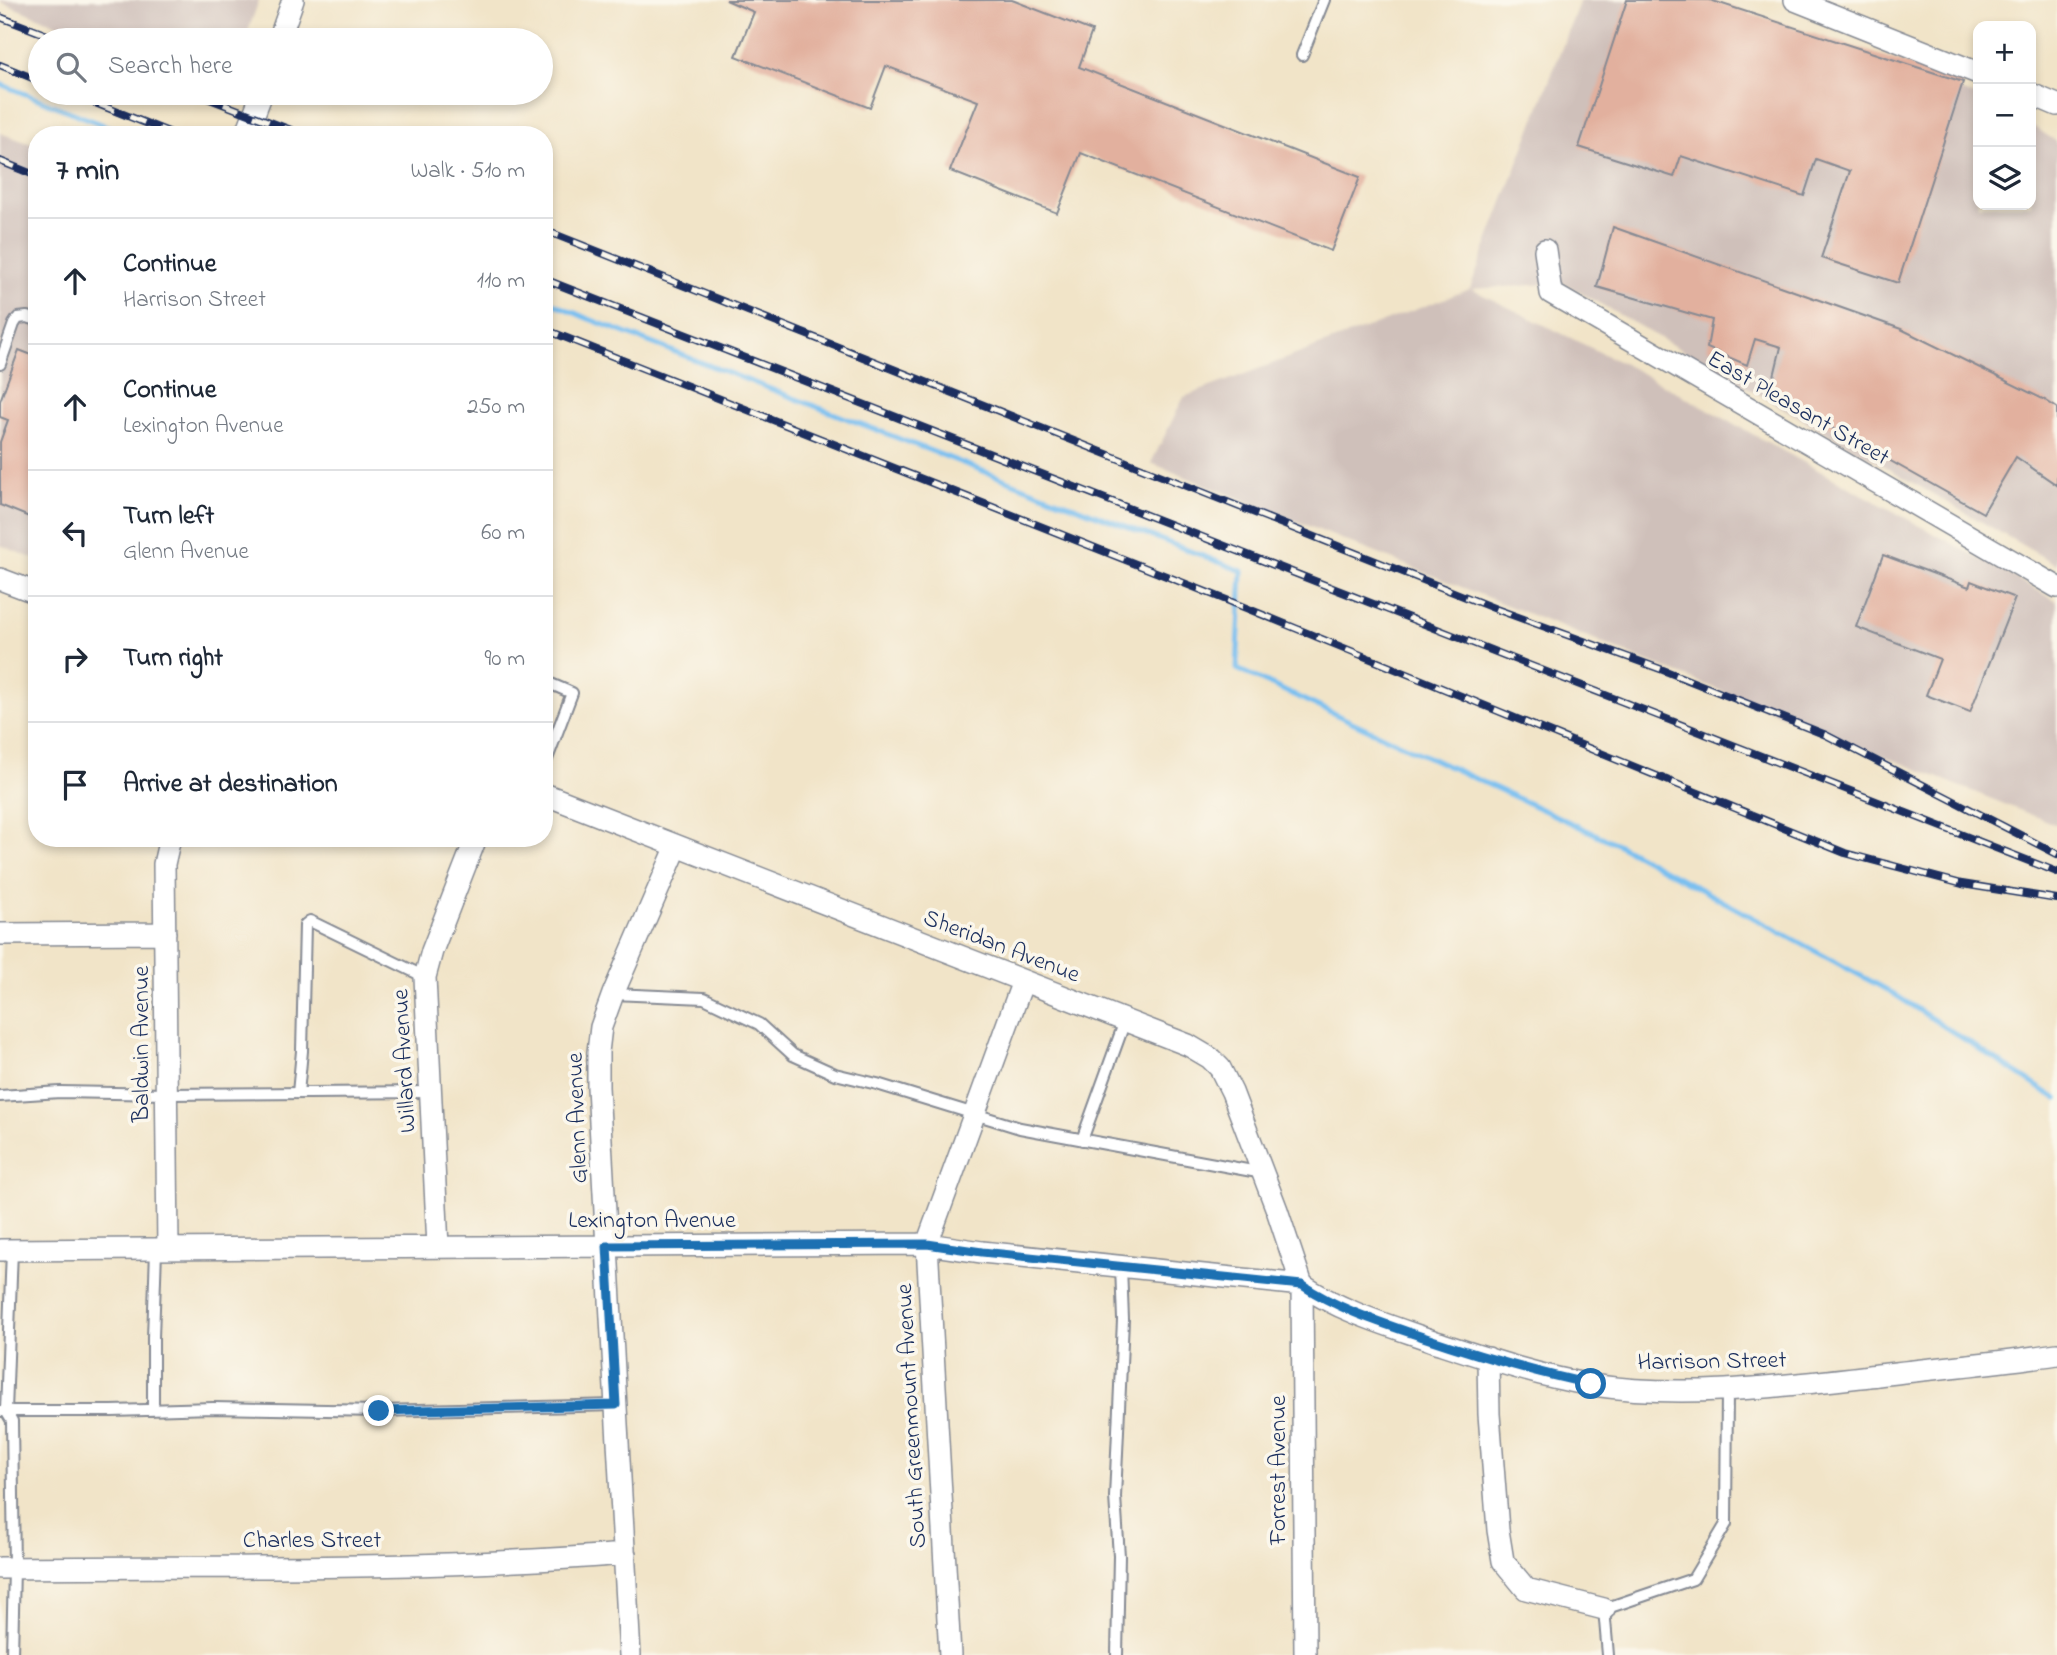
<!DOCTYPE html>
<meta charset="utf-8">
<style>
:root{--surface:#fff;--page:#f6f6f7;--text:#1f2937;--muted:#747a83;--line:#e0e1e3}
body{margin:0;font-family:"Indie Flower",sans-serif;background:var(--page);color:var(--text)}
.controls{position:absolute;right:21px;top:21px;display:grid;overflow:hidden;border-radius:14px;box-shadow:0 4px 10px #0003}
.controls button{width:63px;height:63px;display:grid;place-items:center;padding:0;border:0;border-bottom:2px solid var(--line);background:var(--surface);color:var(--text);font:35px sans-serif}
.stop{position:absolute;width:21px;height:21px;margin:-16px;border:5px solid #1f6fb2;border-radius:50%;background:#fff}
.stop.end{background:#1f6fb2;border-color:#fff;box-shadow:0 2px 7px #0008}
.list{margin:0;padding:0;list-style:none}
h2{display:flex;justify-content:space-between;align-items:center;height:91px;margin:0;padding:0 28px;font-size:30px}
h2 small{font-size:23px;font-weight:400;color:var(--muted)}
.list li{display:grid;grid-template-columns:46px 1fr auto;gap:21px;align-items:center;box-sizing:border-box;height:126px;padding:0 28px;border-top:2px solid var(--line)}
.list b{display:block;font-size:26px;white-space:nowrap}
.list p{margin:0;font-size:23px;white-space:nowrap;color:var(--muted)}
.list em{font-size:23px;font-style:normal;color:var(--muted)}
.icon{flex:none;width:38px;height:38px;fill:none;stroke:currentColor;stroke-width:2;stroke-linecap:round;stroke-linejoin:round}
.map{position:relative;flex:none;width:2057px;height:1655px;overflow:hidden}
.search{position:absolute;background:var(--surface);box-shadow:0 4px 10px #0003;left:28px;top:28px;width:525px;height:77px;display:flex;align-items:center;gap:18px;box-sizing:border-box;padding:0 24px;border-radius:38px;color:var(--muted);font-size:26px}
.panel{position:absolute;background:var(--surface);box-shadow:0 4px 10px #0003;left:28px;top:126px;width:525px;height:721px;border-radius:28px}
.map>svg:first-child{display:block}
.industrial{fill:#cfc0ba}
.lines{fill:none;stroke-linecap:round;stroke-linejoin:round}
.stream{stroke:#79bff0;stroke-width:5}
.building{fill:#e2b09e}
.service-casing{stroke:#868a93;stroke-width:14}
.minor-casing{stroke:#868a93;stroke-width:24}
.service{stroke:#fff;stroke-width:10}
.minor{stroke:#fff;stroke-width:21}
.rail-casing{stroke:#1b2f5e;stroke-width:8}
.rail{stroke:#fbf7ec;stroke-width:5;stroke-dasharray:16;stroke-linecap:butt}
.route{stroke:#1f6fb2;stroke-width:9}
.labels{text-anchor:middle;stroke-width:7;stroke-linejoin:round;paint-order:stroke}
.street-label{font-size:24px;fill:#1b2f5e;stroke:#fbf7ec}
</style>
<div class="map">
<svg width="2057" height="1655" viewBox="0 0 2057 1655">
<rect width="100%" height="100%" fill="#fbf7ec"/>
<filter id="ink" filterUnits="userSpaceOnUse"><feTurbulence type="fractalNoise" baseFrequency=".0143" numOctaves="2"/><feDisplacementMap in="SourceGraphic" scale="14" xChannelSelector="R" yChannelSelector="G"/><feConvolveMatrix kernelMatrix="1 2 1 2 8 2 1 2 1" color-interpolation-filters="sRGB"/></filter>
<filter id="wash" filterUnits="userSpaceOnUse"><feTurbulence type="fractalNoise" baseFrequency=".00686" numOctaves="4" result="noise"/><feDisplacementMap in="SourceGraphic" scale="28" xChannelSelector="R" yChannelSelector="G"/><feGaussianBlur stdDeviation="1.57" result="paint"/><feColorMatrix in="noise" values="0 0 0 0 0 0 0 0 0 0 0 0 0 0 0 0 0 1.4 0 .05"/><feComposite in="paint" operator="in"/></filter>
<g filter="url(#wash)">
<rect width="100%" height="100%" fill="#f1e4c8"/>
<path class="industrial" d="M0 0H259L245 40H97L0 2Z
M1580 0H1699L1978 97V205H2031V125L2057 142V565L1564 283 1471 289 1632 368 2057 601V825L1151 463 1184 397 1470 289Z
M0 133 37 146V560L0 545Z"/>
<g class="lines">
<path class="stream" d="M0 84 129 135
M544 299 584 317 1242 571 1237 669 1617 844 1889 991 2057 1099"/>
</g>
<g id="blocks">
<path class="building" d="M726 0H1012L1092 31 1079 67 1360 177 1331 251 1081 153 1057 213 950 171 978 101 886 66 870 108 736 56 754 12Z
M1627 0H1710L1963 82 1898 283 1821 258 1850 171 1816 159 1804 196 1681 156 1674 177 1579 147Z
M1613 227 1901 329 2045 400 2057 408V485L2016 457 1983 513 1770 393 1781 347 1755 339 1747 365 1707 348 1712 320 1597 287Z
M19 350 37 357V497L29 517 0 505V442L8 420 0 417V401Z
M1883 555 1969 587 1971 581 2015 598 1970 712 1926 695 1940 659 1856 627Z"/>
</g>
</g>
<g filter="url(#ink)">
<use href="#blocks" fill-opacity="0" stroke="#868a93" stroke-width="2"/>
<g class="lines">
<defs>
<path id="service" d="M1302 55 1324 0
M0 364 14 324 18 318 27 317 37 320
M544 681 572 693 544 767
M613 994 704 998 759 1024 793 1055 835 1074 877 1084 1020 1128 1263 1173
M298 1093 302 1051 305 925 310 921 425 977
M0 1096 60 1092 167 1094 432 1092
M1082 1140 1125 1021
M153 1410V1338L156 1250
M2 1411H6L12 1250
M6 1411H112L213 1408 379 1411 616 1405
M6 1411 12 1421 14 1568 12 1655
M1117 1655 1119 1556 1115 1497 1123 1320 1121 1266
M1608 1655 1604 1609 1693 1579 1726 1524 1727 1389"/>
<path id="minor" d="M1795 0 1978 73
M279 40 293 0
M2031 94 2057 105
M246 135 262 93
M1545 250 1551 293 2057 587
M0 579 37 593
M544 794 1188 1045 1210 1058 1220 1068 1232 1092 1277 1210 1302 1285 1305 1655
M0 934 165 933
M438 1247 425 977 432 951 476 838
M168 1249 164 864 170 838
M0 1250 927 1244 982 1252 1302 1285C1342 1312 1388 1325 1433 1341 1485 1358 1538 1376 1592 1385 1686 1399 1783 1386 1878 1375 1937 1368 1998 1363 2057 1354
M1488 1358 1489 1414 1498 1530 1503 1561 1526 1589 1604 1609
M0 1568C208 1566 417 1571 625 1554
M630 1655 598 1087V1052L601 1027 613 994 677 846
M950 1655 927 1244 1023 981"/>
</defs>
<use href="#service" class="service-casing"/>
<use href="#minor" class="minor-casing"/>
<use href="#service" class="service"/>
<use href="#minor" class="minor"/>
<defs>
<path id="rail" d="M0 17 60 40
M0 65 40 81
M70 93 176 135
M194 93 304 135
M0 161 37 176
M544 230 1496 609 1663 670 1826 735 2057 854
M544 279 2057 872
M544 329 1229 601 1845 853 1962 884 2057 899"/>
</defs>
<use href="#rail" class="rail-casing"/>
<use href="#rail" class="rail"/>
</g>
</g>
<g class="lines" filter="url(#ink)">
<path class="route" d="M379 1411 616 1405 607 1246 927 1244 982 1252 1302 1285C1338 1309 1379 1322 1420 1336 1476 1355 1533 1372 1591 1384"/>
</g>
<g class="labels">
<g class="street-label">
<text transform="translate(1799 407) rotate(30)" y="8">East Pleasant Street</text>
<text transform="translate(1002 945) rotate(21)" y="8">Sheridan Avenue</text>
<text transform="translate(140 1044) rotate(-90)" y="8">Baldwin Avenue</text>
<text transform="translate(403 1061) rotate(-93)" y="8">Willard Avenue</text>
<text transform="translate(576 1118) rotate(-92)" y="8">Glenn Avenue</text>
<text x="652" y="1227">Lexington Avenue</text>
<text transform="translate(1712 1360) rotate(-1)" y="8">Harrison Street</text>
<text transform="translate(910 1416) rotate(-93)" y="8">South Greenmount Avenue</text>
<text transform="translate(1277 1470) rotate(-90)" y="8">Forrest Avenue</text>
<text x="312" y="1547">Charles Street</text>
</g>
</g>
</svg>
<div class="controls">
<button>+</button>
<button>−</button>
<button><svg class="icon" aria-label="layers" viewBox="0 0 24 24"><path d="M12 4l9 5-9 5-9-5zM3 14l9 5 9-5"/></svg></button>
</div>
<div class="stop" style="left:1591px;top:1384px"></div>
<div class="stop end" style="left:379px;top:1411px"></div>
<div class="search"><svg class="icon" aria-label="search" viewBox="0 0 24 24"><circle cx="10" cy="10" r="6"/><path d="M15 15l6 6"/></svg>Search here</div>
<section class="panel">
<h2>7 min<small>Walk · 510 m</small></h2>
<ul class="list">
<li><svg class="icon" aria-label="ahead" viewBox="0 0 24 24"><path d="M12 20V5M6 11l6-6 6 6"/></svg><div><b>Continue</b><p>Harrison Street</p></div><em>110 m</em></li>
<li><svg class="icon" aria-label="ahead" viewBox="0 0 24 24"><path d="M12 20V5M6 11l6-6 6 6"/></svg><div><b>Continue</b><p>Lexington Avenue</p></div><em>250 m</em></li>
<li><svg class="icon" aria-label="left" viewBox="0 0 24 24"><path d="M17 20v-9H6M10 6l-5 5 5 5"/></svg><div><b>Turn left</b><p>Glenn Avenue</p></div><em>60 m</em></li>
<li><svg class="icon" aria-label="right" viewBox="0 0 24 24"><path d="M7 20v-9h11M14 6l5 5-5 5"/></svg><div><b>Turn right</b></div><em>90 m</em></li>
<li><svg class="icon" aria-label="arrive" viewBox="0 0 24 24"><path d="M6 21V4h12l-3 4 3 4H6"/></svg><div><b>Arrive at destination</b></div></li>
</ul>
</section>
</div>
